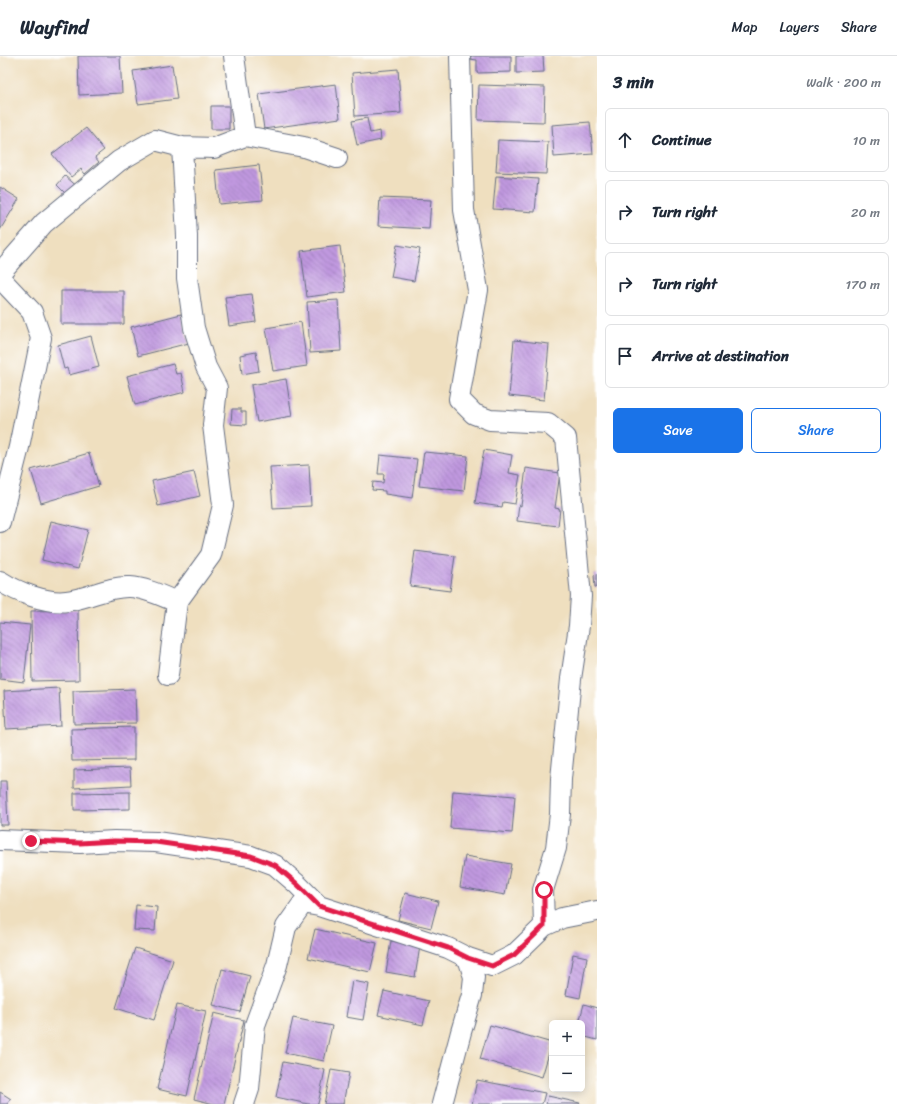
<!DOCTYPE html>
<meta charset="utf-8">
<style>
:root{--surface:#fff;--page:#f6f6f7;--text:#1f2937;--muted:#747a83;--line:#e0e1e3;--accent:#1a73e8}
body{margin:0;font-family:Sriracha,sans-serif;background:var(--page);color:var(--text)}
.controls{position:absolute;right:12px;bottom:12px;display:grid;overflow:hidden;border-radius:6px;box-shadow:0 2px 10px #0003}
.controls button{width:36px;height:36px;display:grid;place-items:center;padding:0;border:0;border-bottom:1px solid var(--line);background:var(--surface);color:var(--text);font:20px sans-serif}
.stop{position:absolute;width:12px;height:12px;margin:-9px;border:3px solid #e11d48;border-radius:50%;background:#fff}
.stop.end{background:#e11d48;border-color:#fff;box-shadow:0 1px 4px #0008}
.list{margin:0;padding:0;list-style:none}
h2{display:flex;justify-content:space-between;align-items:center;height:52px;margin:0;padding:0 16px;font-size:17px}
h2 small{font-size:13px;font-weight:400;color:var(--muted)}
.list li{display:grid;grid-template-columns:26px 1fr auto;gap:12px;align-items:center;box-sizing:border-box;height:64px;margin:0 8px 8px;padding:0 8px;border:1px solid var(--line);border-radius:6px}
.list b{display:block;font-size:15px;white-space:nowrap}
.list em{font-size:13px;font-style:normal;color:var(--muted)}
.actions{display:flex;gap:8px;padding:12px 16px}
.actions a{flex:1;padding:9px 0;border:1px solid var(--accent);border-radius:6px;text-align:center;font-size:14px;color:var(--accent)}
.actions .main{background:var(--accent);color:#fff}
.icon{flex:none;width:22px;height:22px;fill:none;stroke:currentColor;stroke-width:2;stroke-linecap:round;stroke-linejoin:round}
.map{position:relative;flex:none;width:597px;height:1048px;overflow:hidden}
header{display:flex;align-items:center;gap:24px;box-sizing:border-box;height:56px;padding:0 20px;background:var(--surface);border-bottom:1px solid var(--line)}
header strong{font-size:19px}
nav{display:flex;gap:22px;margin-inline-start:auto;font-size:14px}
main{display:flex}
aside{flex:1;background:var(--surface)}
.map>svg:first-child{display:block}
.building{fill:url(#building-back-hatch)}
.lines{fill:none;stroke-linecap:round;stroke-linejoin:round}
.minor-casing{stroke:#656d80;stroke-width:22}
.minor{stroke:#fff;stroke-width:20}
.route{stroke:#e11d48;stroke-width:5}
</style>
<header>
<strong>Wayfind</strong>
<nav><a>Map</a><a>Layers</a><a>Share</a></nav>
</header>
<main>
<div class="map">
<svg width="597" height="1048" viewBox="0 0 597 1048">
<defs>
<pattern id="building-back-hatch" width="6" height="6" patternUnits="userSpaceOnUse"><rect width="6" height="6" fill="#c098df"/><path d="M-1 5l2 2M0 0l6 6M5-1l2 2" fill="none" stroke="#9b7cb8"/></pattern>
</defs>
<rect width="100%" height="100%" fill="#fff"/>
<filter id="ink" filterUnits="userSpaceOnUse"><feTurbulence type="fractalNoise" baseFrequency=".025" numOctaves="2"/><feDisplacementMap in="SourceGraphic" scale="8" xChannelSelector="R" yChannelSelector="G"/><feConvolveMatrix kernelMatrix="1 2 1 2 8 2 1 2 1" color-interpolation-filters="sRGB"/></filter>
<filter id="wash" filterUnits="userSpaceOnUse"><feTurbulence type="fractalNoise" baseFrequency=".012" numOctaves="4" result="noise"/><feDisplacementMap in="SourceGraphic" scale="16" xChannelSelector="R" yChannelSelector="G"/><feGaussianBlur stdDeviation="0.9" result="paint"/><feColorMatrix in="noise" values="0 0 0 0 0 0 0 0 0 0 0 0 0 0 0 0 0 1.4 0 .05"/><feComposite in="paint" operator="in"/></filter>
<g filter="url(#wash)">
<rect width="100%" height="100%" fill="#efdfbf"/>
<g id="blocks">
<path class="building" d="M78 0H120L122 37 79 39Z
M471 0H511V16L477 17V4L470 3Z
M516 0H543L544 16 516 17Z
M172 9 177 43 138 48 133 15Z
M398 13 401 57 355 60 352 17Z
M336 28 340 62 264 73 259 38Z
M479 29 545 31 544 66 478 64Z
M211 50H229V73H211Z
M367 62 370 77 380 75 381 84 357 89 352 65Z
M590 66 593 98 554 101 552 69Z
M86 72 104 94 95 101 99 106 85 118 81 113 71 121 52 98Z
M498 84 548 86 546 118 496 116Z
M259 109 263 144 219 148 216 114Z
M65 120 79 132 70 142 57 129Z
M496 120 538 123 535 156 493 153Z
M0 131 19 143 0 174Z
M380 142 431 144 429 173 378 170Z
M397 189 420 193 414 225 391 221Z
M340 190 346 236 307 241 301 195Z
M61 235H124V268H61Z
M252 238 256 266 229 270 225 241Z
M338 244 341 295 310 297 307 246Z
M181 258 189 287 138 300 131 271Z
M301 266 307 310 273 315 266 272Z
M91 280 99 311 69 319 67 312 64 313 58 289Z
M514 284 549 288 544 344 509 340Z
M256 296 259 315 242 318 240 299Z
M173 308 176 318 181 317 185 336 135 349 127 320Z
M286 323 292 360 257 366 251 329Z
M232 353H241V356H246V369L231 368Z
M484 394 512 399 509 417 520 419 515 448 503 446 502 451 475 447Z
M424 396 468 400 464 435 419 430Z
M89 397 99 430 41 447 31 414Z
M380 399 417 403 412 442 385 438V435L372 434 373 426 383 427 384 418H378Z
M309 409 311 450 273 452 270 411Z
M526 412 560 417 555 452 560 453 558 470 517 465 519 449 521 450Z
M194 416 200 440 158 450 152 425Z
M51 465 88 474 78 513 42 504Z
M415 495 455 500 450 535 410 530Z
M597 518V531H595L594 519Z
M78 554 79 624 32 625 31 555Z
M0 566 30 569 24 626 0 623Z
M59 632 61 670 6 673 4 635Z
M135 633 136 667 74 668 73 635Z
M134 671V704L72 705 71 673Z
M130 712 131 729 74 732V714Z
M0 725H6L8 769H0Z
M453 735 515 740 512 777 450 772Z
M130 736V753L74 754V737Z
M465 800 511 808 505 839 460 831Z
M405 837 438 845 431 872 398 864Z
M136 849 157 851 155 875 134 874Z
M315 873 377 887 370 916 308 902Z
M391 885 420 890 415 921 386 916Z
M135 892 173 904 154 964 116 952Z
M573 898 587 901 580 942 566 939Z
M222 913 250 920 240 956 213 949Z
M352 925 369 928 363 964 346 961Z
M384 935 429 945 423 969 378 959Z
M584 948 597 952V984L582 980V967H579Z
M177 949 206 955 187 1040 157 1033Z
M214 957 244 964 224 1048H214L194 1043Z
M293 962 332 970 324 1005 285 997Z
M490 969 552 987 542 1021 480 1003Z
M283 1006 325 1014 318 1048H308L276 1041Z
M331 1014 349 1017 343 1048H324Z
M477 1024 545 1037 542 1048H472Z
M0 1036 11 1043 7 1048H0Z
M548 1040 580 1047V1048H546Z"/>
</g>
</g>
<g filter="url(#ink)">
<use href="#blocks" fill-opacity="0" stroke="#656d80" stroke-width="1"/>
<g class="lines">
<defs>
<path id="minor" d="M460 0 464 154 478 234 459 343 474 358 490 364 548 367 566 382 581 540 579 570 571 623 561 723 560 758 556 792 543 834 544 870
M245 80 304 91 337 102
M0 217 44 167 119 105 155 84 182 91 214 92 245 80 234 0
M0 222 32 256 41 282 19 391 0 466
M0 525C17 536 47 548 67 545 74 544 81 542 88 540 101 536 116 530 130 531 146 532 162 540 177 546L168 619
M177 546 211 499 223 449 213 369 217 332 206 311 194 272 187 222V180L182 91
M0 784 80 787 114 785 156 786 251 800 275 809 297 828 319 850
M244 1048 249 1033 255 969 277 909 286 871 303 847 319 850 448 892 468 902 492 910 514 899 544 870 562 862 597 855
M442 1048 461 976 472 939 474 921 468 902"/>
</defs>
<use href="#minor" class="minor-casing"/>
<use href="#minor" class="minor"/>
</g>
</g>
<g class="lines" filter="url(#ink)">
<path class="route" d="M31 785 80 787 114 785 156 786 251 800 275 809 297 828 319 850 448 892 468 902 492 910 514 899 544 870V834"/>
</g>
</svg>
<div class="controls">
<button>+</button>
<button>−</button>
</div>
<div class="stop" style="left:544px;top:834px"></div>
<div class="stop end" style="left:31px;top:785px"></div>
</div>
<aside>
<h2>3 min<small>Walk · 200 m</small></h2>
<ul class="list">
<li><svg class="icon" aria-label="ahead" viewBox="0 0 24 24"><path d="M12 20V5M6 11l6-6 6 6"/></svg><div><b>Continue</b></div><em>10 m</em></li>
<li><svg class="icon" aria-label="right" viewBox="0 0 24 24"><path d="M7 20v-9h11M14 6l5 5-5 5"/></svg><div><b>Turn right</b></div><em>20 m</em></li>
<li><svg class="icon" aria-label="right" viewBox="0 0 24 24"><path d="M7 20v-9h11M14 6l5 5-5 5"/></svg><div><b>Turn right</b></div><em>170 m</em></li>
<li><svg class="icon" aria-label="arrive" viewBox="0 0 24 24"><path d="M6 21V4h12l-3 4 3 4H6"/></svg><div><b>Arrive at destination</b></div></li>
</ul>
<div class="actions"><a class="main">Save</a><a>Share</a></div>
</aside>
</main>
